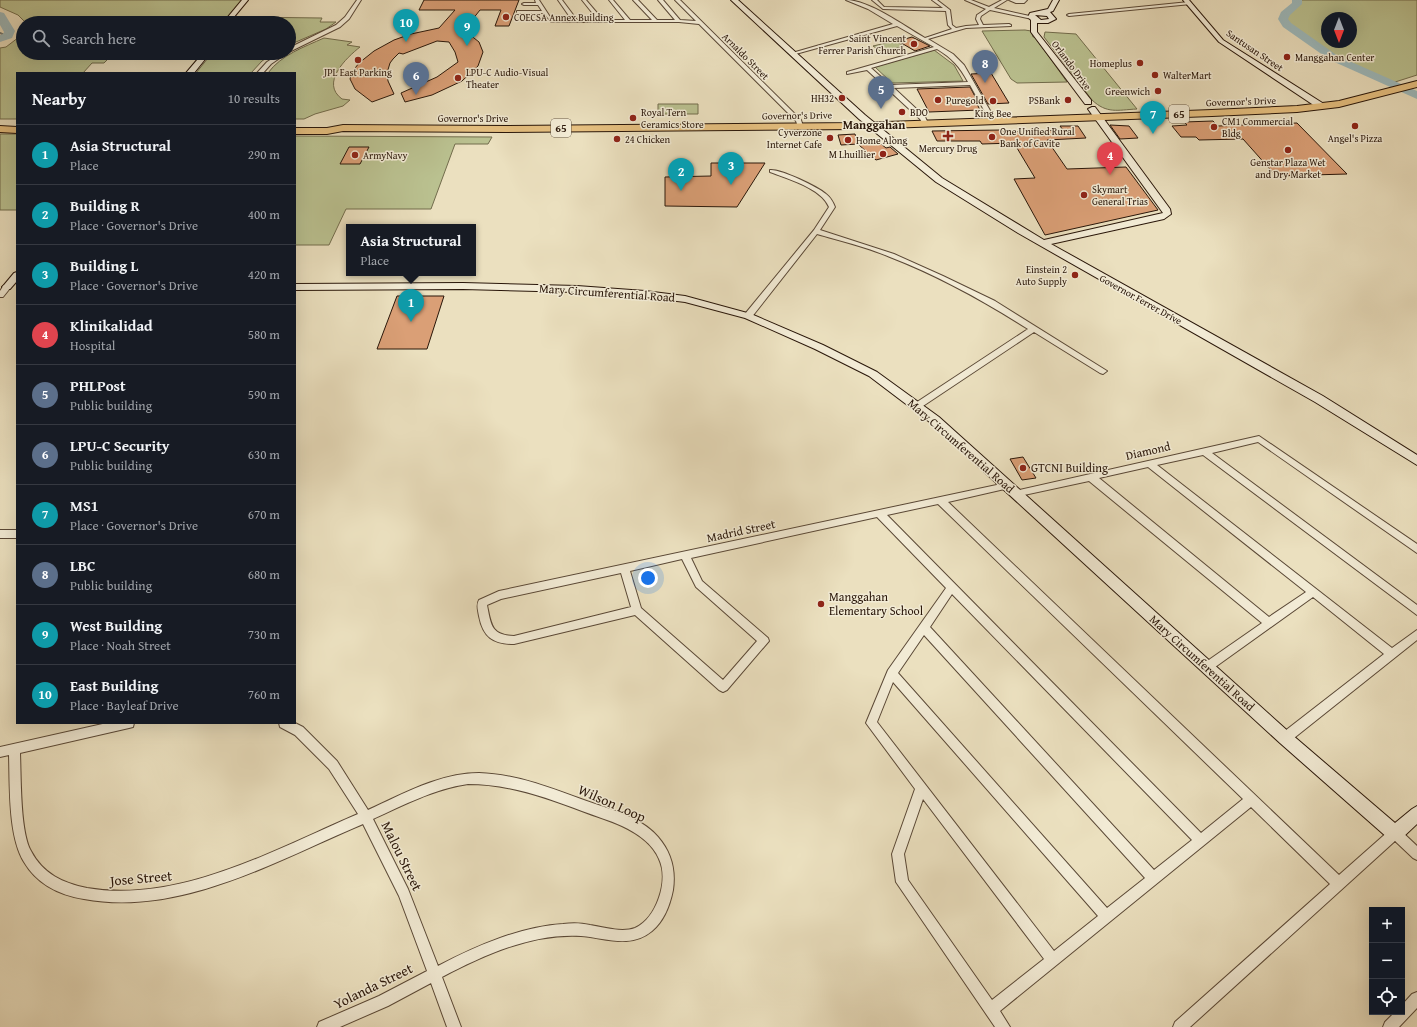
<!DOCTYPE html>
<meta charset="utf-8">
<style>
:root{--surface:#171b24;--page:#20242c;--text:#f1f3f6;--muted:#9ea1a6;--line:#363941;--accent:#0b8043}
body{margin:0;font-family:"Gentium Book Plus",serif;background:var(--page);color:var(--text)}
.controls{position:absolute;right:12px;bottom:12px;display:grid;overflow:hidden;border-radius:0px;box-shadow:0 4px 16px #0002}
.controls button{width:36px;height:36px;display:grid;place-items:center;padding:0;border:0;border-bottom:1px solid var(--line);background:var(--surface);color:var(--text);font:20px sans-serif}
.compass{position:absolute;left:1321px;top:12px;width:36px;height:36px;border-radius:50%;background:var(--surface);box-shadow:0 4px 16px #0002;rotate:180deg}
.you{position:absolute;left:648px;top:578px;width:14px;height:14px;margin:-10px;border:3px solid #fff;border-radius:50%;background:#1a73e8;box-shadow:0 0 0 6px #1a73e833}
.badge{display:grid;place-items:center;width:26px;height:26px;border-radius:50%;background:var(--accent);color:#fff;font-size:13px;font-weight:700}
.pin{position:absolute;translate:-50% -33px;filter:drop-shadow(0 1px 2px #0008)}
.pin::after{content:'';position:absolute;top:21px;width:14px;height:12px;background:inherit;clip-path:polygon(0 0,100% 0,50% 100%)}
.popup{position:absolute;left:346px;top:224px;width:130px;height:52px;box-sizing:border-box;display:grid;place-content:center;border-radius:0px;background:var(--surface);filter:drop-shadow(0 1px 3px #0005);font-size:13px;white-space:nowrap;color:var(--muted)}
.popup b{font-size:15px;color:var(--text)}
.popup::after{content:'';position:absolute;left:50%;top:100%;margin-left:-8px;border:8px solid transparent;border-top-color:var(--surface)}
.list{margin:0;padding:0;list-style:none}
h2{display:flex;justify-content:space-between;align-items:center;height:52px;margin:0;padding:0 16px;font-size:17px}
h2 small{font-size:13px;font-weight:400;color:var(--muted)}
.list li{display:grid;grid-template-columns:26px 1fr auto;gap:12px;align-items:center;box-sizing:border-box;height:60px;padding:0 16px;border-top:1px solid var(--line)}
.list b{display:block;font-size:15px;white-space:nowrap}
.list p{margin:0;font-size:13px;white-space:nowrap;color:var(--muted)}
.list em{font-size:13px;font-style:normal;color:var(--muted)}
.icon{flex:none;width:22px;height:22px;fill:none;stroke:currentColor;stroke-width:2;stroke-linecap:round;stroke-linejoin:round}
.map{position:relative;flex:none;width:1417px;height:1027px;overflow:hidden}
.search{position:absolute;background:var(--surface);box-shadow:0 4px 16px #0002;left:16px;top:16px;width:280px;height:44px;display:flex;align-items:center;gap:10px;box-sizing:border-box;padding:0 14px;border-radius:22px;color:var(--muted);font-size:15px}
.panel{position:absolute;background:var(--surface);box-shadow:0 4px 16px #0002;left:16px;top:72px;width:280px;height:652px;border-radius:0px}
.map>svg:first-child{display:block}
.green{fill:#bac190;stroke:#726c4c;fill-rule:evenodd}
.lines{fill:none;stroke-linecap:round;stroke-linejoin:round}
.stream{stroke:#6f7875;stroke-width:2}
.river{fill:#9dbabd;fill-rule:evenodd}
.building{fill:#da9f76;stroke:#291609}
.street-casing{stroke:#5a4836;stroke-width:2}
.secondary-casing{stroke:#291609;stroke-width:2}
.primary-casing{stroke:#291609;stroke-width:2}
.street{fill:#f2ebd5;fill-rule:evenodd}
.secondary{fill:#f2ebd5;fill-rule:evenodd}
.primary{fill:#e6c080;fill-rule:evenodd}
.poi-dot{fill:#8f2418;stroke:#f2ebd5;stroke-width:1.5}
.labels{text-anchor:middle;stroke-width:3;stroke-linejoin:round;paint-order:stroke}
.far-poi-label{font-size:10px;fill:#291609;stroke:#f2ebd5;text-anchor:start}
.far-street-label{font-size:10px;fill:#291609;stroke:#f2ebd5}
.shield{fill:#f2ebd5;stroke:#655646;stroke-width:1}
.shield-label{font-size:11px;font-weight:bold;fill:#291609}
.far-quarter-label{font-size:12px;font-weight:bold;fill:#291609;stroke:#f2ebd5}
.street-label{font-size:12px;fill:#291609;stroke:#f2ebd5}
.poi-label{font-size:12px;fill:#291609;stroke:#f2ebd5;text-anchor:start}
.near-street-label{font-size:14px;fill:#291609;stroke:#f2ebd5}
</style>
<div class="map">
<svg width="1417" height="1027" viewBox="0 0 1417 1027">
<rect width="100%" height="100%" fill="#ebe0bf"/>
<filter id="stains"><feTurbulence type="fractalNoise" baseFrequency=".005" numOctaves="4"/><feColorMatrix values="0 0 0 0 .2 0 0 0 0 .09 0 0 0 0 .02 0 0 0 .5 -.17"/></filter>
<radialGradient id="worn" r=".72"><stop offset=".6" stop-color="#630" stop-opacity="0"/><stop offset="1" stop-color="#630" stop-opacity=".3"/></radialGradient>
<path class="green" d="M0 0H242L227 19 147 18 144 19 140 23H26L18 15 0 7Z
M1296 0H1417V75L1392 83 1334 58 1287 25 1283 19 1285 14 1297 4ZM1327 18H1351V42H1327Z
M241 17 322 18 320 22H336L326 29 289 45V23H237Z
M1025 30 1031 31 1033 37H1035L1067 82 1017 83 1011 79 982 31Z
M1045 32 1076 34 1137 109C1117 110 1107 114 1092 100L1044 37Z
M23 34V53H114L104 63H92L83 73H17V119H0V48L6 47Z
M324 38 352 42 347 45 360 47C346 58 320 83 342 99L350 100 343 106 315 114 304 119H295V73H268C281 55 304 47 324 38Z
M895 41 904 46 882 52 873 46Z
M934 50 954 65 963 81 892 83 875 67Z
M212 53H274L262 61 251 73H196Z
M658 104H698V114H658Z
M0 134H17V210H0Z
M295 136 492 137 488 144H455L431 209H346L329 245H295Z"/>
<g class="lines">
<path class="stream" d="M0 20 2 18
M0 33 6 36"/>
<path class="river" d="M1292 0H1302V4L1290 15 1288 19 1291 23 1338 56 1417 91V99L1330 60 1283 27 1278 19 1281 12 1292 3Z
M0 12 4 13 15 31 12 38 0 42V35L3 34 4 32 0 25Z"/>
</g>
<path class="building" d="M424 0H519L509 26H495L501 10H480L464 30 479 42 483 52 478 66 462 81 432 95 405 102 401 93 437 77 458 62 455 52 449 42 437 41 403 54 399 53 393 59 390 63 387 73 388 81 394 94 372 102 355 89 350 79 352 72 359 63 374 51 394 40 411 34 439 28 455 10H419Z
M912 37 930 46 915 51 898 41Z
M991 73 1009 103 988 104 971 74Z
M970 87 979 104H977L980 110 929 112 917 89Z
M1213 121 1218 126 1297 123 1347 174 1276 176 1243 139 1199 140 1196 137H1181L1172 126 1187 125 1184 122Z
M1110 125 1129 126 1138 138 1120 139Z
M1060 126H1078L1086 138 1047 140 1067 169 1126 167 1158 210 1045 235 1014 179 1035 178 1014 143 982 144 980 141H937L932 131 1002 130 1004 132 1063 130Z
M855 134 858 144 841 145 838 135Z
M876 140 886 148 890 147 898 154 876 160 859 145Z
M349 147H369L360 164H340Z
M711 163H765L737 207 665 206V177L711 176Z
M397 296H444L427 349H377Z
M1023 457 1036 478 1022 480 1010 459Z"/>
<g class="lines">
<defs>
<path id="street" d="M357 0H361L349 19 340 27 289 52V48L336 25 345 17Z
M535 0H539L552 20H572L558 0H562L577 20H598L582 0H586L603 20H625L609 0H613L630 20H652L633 0H638L657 20H675L658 0H663L680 20 696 21 675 0H680L801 120 803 126 798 127 796 121 699 24 679 22H551L544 13H517V11H542L538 5H524L522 4 524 3H536Z
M846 0C869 0 904 26 925 38L952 29 948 25 946 11 883 9 872 0H877L884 7 943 8 932 0H937L950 10 952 25 956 28 966 26 979 25 976 19 977 15 986 9 965 0H971L989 7 1002 0H1007L994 8 1034 17V19H1032L990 10 981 16 980 19 983 25 1009 24 1011 25V26L966 28 928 39 953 54 964 65 996 121 995 122 990 121 970 85 894 88 925 117 928 123 925 125 923 124 920 119 867 70 847 74V72L934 47 897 26 792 55V53L893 24 868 9ZM937 49C952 58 960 67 968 82L890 85 871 68Z
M1009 0H1027L1024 3H1016Z
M1189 2 1191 3V4L1069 16 1067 15 1069 14Z
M281 53H287L271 64 263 73H257L267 62Z
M770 170C781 169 818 187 826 194 831 198 833 202 835 207L820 230 894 254 943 276 995 301 1107 371 1103 374 1100 373 1034 332 920 408H914L913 406 914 404 1028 329C984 301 939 276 890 257 867 247 841 241 817 234L751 318H745V314L814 230 829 207C821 188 788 179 770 172Z
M4 285H10L11 287 3 297H0V291Z
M1259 436 1417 544V553L1258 442 1212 453 1417 605V615L1203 455 1157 465 1392 648 1417 630V640L1289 742 1285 743 1281 742 1280 738 1281 734 1384 654 1313 597 1211 670 1207 672 1203 670 1202 667 1203 664 1262 623 1089 481 1015 497 1011 494 1015 491ZM1148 467 1306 592 1269 617 1099 478Z
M1006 483 1010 486 1009 488 948 502 1339 875 1391 829 1395 827 1399 829 1417 846V860L1413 858 1395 841 1190 1027H1173L1175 1022 1330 884 1251 807 1000 1011 1010 1027H995L896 882 892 854 915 789 866 723 888 670 946 588 877 517 691 558 702 581 768 638 769 641 727 690 723 692 719 690 635 615 514 644C493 644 483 637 479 616 478 610 476 605 479 600L499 591ZM938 504 1243 799 1201 833 887 515ZM682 559 696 587 757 641 723 680 641 608 630 571ZM621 573 631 607 514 636C491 635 491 625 487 605L501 599ZM952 594 1192 840 1154 870 930 627ZM924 635 1145 878 1107 908 898 673ZM893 682 1098 916 1054 951 877 722ZM923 799 1044 959 992 1000 908 880 904 854Z
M0 530H17V538H0Z
M107 723H134L133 727 129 728 20 753C21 777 20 832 31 851 43 874 63 883 87 888 179 904 276 849 358 814L329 769 295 735 280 727 279 723H295L303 727 337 761 368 810C403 794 440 773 479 773 514 774 549 787 581 799 607 809 639 815 658 837 671 852 676 869 673 890 670 905 664 921 652 931 630 949 606 938 581 936 532 933 484 955 442 977L461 1027H447L431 983 388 1006 340 1027H317L319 1022 379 996 427 971 399 896 363 824C278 860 180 917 84 899 59 895 37 884 24 862 8 836 10 786 9 755L0 757V747ZM468 784C508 784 545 797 582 811 595 816 609 820 622 826 637 833 653 844 659 859 669 880 657 918 635 928 621 933 604 927 590 925 581 923 572 923 563 924 519 927 476 946 438 966L408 889 373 819C404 805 434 789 468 784Z
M1417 992V1008L1399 1027H1383L1385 1022 1395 1012H1402V1005L1412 994Z"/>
<path id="secondary" d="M242 0H248L229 23H223Z
M731 0H738L865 115 942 178 1044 240 1163 213 1088 109 1092 107H1095L1170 209 1171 214 1164 219 1051 244 1323 396 1417 455V465L1315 402 1018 233 936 182 859 119Z
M1053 0H1059L1053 11 1050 12 1056 19 1048 23H1037V32L1091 100V104H1085L1031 32V20L1028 17 1030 13 1048 9ZM1035 15 1047 16 1049 19 1041 20Z
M1183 0H1189L1223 40 1324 104V108H1318L1219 42Z
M203 53H210L194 73H186Z
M17 272V281L10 289H4L2 287 4 285 14 273Z
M463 283 577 286 645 291 685 296 751 314 823 345 877 372 939 417 1290 733 1395 823 1412 809 1417 806V824L1401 839 1395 841 1389 839 1280 743 931 423 869 376 815 349 745 318 685 302 645 297 577 292 463 289 295 290V284Z"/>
<path id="primary" d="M1417 81V87L1339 107 1297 112 1212 116 859 129 506 132 343 131 327 134H295V128H327L343 125 506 126 859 123 1212 110 1297 106 1339 101Z
M0 126 17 127V133L0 132Z"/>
</defs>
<use href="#street" class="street-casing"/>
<use href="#secondary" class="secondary-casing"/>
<use href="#primary" class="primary-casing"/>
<use href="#street" class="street"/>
<use href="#secondary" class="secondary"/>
<use href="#primary" class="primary"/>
</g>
<g class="poi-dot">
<circle cx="506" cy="17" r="4"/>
<circle cx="914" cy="44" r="4"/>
<circle cx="1287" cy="57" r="4"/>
<circle cx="358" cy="60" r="4"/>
<circle cx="1140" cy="63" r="4"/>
<circle cx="1155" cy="75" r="4"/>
<circle cx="458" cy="78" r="4"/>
<circle cx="1158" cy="91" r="4"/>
<circle cx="842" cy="98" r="4"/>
<circle cx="938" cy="100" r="4"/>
<circle cx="1068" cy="100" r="4"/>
<circle cx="993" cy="101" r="4"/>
<circle cx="902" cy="112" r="4"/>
<circle cx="633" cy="118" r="4"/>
<circle cx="1355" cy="126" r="4"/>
<circle cx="1214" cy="127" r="4"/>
<path d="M946 130h4v4h4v4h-4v4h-4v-4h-4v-4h4z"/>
<circle cx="992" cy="137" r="4"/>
<circle cx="830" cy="138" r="4"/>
<circle cx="617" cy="139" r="4"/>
<circle cx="848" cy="140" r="4"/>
<circle cx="1288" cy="150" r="4"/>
<circle cx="883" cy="154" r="4"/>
<circle cx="355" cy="155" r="4"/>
<circle cx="1084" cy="195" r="4"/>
<circle cx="1075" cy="275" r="4"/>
<circle cx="1023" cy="468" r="4"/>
<circle cx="821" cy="604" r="4"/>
</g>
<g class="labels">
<g class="far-poi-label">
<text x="514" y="21">COECSA Annex Building</text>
<text x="906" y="42" text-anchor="end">Saint Vincent<tspan x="906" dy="12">Ferrer Parish Church</tspan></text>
<text x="1295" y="61">Manggahan Center</text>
<text x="1132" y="67" text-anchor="end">Homeplus</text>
<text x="358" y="76" text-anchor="middle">JPL East Parking</text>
<text x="466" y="76">LPU-C Audio-Visual<tspan x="466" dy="12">Theater</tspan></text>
<text x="1163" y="79">WalterMart</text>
<text x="1150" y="95" text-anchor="end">Greenwich</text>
<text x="834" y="102" text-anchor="end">HH32</text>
<text x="946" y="104">Puregold</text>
<text x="1060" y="104" text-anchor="end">PSBank</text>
<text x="641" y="116">Royal Tern<tspan x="641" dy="12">Ceramics Store</tspan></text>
<text x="910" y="116">BDO</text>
<text x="993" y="117" text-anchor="middle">King Bee</text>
<text x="1222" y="125">CM1 Commercial<tspan x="1222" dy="12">Bldg</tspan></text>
<text x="1000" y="135">One Unified Rural<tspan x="1000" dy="12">Bank of Cavite</tspan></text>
<text x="822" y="136" text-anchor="end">Cyverzone<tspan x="822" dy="12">Internet Cafe</tspan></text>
<text x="1355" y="142" text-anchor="middle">Angel's Pizza</text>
<text x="625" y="143">24 Chicken</text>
<text x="856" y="144">Home Along</text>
<text x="948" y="152" text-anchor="middle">Mercury Drug</text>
<text x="875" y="158" text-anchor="end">M Lhuillier</text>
<text x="363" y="159">ArmyNavy</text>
<text x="1288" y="166" text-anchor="middle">Genstar Plaza Wet<tspan x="1288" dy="12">and Dry Market</tspan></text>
<text x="1092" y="193">Skymart<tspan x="1092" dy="12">General Trias</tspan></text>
<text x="1067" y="273" text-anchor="end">Einstein 2<tspan x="1067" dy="12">Auto Supply</tspan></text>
</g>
<g class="far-street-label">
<text transform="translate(1255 50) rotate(34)" y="4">Santusan Street</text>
<text transform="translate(746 56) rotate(45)" y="4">Arnaldo Street</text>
<text transform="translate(1072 65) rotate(53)" y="4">Orlando Drive</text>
<text transform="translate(1241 101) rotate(-2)" y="4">Governor's Drive</text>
<text transform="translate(797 115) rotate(-1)" y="4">Governor's Drive</text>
<text x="473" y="122">Governor's Drive</text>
<text transform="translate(1141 299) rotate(29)" y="4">Governor Ferrer Drive</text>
</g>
<g class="shield">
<rect x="1169" y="105" width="20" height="18" rx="3"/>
<rect x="551" y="119" width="20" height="18" rx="3"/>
</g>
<g class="shield-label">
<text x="1179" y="118">65</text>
<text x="561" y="132">65</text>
</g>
<g class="far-quarter-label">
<text x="874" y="129">Manggahan</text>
</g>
<g class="street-label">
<text transform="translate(607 293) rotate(4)" y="4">Mary Circumferential Road</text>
<text transform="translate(961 446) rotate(41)" y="4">Mary Circumferential Road</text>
<text transform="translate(1148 451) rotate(-13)" y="4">Diamond</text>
<text transform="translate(741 531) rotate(-12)" y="4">Madrid Street</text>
<text transform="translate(1202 663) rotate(42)" y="4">Mary Circumferential Road</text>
</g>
<g class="poi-label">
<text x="1031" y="472">GTCNI Building</text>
<text x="829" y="601">Manggahan<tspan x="829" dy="14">Elementary School</tspan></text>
</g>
<g class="near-street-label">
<text transform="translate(612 803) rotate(24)" y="5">Wilson Loop</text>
<text transform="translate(402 856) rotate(64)" y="5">Malou Street</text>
<text transform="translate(141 878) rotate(-5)" y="5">Jose Street</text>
<text transform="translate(373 986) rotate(-26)" y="5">Yolanda Street</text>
</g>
</g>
<rect width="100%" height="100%" filter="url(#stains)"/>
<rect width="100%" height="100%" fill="url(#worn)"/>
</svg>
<div class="controls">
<button>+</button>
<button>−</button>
<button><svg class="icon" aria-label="locate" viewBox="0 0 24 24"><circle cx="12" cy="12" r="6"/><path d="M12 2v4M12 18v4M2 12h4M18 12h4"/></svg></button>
</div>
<svg class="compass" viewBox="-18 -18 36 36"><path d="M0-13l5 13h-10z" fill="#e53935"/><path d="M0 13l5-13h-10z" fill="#9ea1a6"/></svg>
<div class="you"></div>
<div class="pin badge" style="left:411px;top:322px;background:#0f9aa8">1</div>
<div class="popup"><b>Asia Structural</b>Place</div>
<div class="pin badge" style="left:681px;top:191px;background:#0f9aa8">2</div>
<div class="pin badge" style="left:731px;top:185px;background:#0f9aa8">3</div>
<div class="pin badge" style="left:1110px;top:175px;background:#e0444e">4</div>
<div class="pin badge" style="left:881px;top:109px;background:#5c6f8a">5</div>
<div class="pin badge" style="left:416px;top:95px;background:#5c6f8a">6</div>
<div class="pin badge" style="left:1153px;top:134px;background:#0f9aa8">7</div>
<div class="pin badge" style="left:985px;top:83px;background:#5c6f8a">8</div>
<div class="pin badge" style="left:467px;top:46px;background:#0f9aa8">9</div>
<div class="pin badge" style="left:406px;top:42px;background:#0f9aa8">10</div>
<div class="search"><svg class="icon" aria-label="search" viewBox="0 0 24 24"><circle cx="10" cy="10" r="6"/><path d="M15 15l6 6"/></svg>Search here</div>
<section class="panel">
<h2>Nearby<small>10 results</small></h2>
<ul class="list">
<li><span class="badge" style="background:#0f9aa8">1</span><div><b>Asia Structural</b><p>Place</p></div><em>290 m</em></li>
<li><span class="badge" style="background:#0f9aa8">2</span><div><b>Building R</b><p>Place · Governor's Drive</p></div><em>400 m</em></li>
<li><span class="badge" style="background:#0f9aa8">3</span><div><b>Building L</b><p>Place · Governor's Drive</p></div><em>420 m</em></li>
<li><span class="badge" style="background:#e0444e">4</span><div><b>Klinikalidad</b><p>Hospital</p></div><em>580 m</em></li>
<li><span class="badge" style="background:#5c6f8a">5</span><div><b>PHLPost</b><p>Public building</p></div><em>590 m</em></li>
<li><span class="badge" style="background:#5c6f8a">6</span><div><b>LPU-C Security</b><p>Public building</p></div><em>630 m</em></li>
<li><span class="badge" style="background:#0f9aa8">7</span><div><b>MS1</b><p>Place · Governor's Drive</p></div><em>670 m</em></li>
<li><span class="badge" style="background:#5c6f8a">8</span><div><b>LBC</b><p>Public building</p></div><em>680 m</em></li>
<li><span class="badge" style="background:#0f9aa8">9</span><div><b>West Building</b><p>Place · Noah Street</p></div><em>730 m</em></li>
<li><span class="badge" style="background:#0f9aa8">10</span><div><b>East Building</b><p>Place · Bayleaf Drive</p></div><em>760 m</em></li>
</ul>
</section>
</div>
